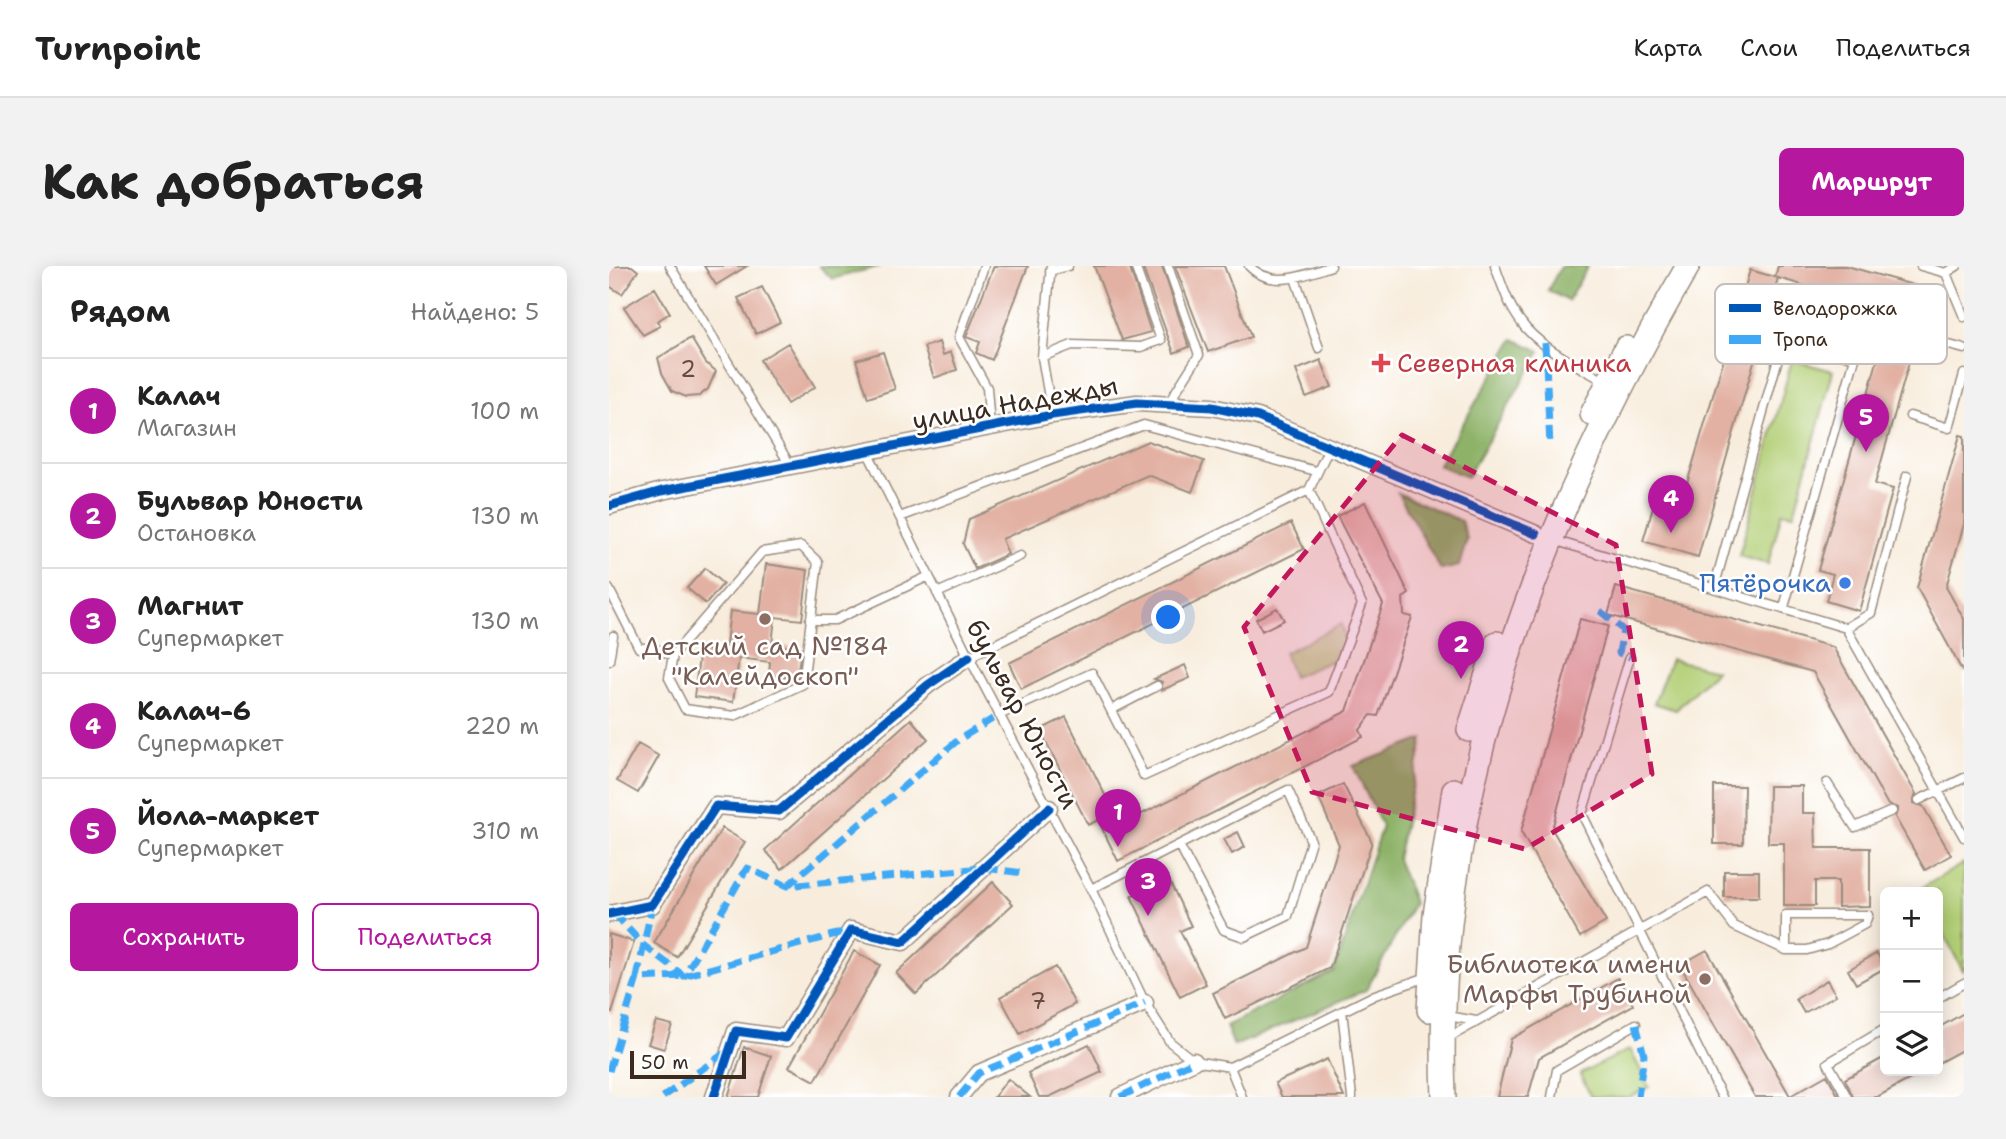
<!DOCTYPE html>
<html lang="ru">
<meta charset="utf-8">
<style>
:root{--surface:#fff;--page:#f2f2f2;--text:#222;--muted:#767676;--line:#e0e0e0;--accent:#b5179e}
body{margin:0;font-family:"Shantell Sans",sans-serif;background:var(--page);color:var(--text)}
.controls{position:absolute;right:21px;bottom:21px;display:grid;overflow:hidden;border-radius:10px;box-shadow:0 4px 18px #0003}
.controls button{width:63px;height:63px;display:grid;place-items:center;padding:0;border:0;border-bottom:2px solid var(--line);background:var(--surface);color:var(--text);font:35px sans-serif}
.scale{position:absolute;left:21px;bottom:18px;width:116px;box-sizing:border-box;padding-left:7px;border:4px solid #3b2a1e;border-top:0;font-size:19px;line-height:24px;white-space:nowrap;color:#3b2a1e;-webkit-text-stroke:5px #fff;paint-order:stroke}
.you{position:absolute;left:560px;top:352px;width:24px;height:24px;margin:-18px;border:5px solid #fff;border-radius:50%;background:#1a73e8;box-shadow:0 0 0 10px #1a73e833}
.badge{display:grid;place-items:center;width:46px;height:46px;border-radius:50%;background:var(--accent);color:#fff;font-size:23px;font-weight:700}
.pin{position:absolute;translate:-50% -58px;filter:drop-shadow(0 2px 4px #0008)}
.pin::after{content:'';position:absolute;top:37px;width:24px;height:21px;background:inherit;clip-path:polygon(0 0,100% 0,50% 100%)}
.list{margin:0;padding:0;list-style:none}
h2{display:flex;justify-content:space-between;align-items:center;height:91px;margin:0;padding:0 28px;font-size:30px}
h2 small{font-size:23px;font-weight:400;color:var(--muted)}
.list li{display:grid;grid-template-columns:46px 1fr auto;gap:21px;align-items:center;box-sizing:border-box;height:105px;padding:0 28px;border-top:2px solid var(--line)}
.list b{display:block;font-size:26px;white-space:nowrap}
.list p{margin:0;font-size:23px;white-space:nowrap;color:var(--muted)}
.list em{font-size:23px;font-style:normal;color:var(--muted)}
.actions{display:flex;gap:14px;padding:21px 28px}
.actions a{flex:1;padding:16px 0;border:2px solid var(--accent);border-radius:10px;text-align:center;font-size:24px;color:var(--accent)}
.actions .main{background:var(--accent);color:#fff}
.icon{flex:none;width:38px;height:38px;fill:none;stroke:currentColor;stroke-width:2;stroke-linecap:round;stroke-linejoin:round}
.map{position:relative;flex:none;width:1355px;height:831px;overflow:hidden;border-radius:10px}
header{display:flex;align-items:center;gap:42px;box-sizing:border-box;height:98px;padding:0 35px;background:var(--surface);border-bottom:2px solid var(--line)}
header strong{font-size:33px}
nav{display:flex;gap:38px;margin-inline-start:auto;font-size:24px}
.intro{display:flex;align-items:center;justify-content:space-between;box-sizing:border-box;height:168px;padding:0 42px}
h1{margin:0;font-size:49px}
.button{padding:18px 32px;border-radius:10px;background:var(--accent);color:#fff;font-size:24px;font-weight:700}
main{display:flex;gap:42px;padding:0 42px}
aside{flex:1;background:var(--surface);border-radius:10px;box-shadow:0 4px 18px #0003}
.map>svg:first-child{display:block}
.green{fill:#b2cf76;stroke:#767c4a;stroke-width:2}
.forest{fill:#8db267;stroke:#646e42;stroke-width:2}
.building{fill:#e2b1a3}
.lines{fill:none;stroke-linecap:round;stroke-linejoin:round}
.service-casing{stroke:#9a8c7e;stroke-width:11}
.minor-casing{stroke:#9a8c7e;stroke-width:19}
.secondary-casing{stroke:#9a8c7e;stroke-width:26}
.service{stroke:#fff;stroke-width:8}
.minor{stroke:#fff;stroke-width:16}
.secondary{stroke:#fff;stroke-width:23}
.quiet{stroke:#3fa9f5;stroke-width:7;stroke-dasharray:14 7;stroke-linecap:butt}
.cycleway-casing{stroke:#fff;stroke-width:13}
.cycleway{stroke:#0057b8;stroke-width:9}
.marked{fill:#c2185b;fill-opacity:0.2;stroke:#c2185b;stroke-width:5;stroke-dasharray:14 9;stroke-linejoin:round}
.health-dot{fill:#e0444e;stroke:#fff;stroke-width:2.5}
.shop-dot{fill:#3f7fe0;stroke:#fff;stroke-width:2.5}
.education-dot{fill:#8d6e63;stroke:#fff;stroke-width:2.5}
.labels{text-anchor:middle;stroke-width:5;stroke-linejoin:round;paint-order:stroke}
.number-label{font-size:23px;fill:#654c3f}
.health-label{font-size:26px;fill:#be3a42;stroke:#fff;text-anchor:start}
.street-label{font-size:26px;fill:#3b2a1e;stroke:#fff}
.shop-label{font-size:26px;fill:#366cbe;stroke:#fff;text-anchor:end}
.education-label{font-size:26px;fill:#785e54;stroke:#fff}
.key{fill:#fff;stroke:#c4bfbc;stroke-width:2}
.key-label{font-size:19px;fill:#3b2a1e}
</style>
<header>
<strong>Turnpoint</strong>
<nav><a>Карта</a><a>Слои</a><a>Поделиться</a></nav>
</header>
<div class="intro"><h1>Как добраться</h1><a class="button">Маршрут</a></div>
<main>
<aside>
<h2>Рядом<small>Найдено: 5</small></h2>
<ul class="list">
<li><span class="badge">1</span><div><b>Калач</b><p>Магазин</p></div><em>100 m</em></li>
<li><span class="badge">2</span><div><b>Бульвар Юности</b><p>Остановка</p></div><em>130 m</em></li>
<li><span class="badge">3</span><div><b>Магнит</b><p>Супермаркет</p></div><em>130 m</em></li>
<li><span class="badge">4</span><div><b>Калач-6</b><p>Супермаркет</p></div><em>220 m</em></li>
<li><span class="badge">5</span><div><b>Йола-маркет</b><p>Супермаркет</p></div><em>310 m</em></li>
</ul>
<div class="actions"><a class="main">Сохранить</a><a>Поделиться</a></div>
</aside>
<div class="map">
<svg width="1355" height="831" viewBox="0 0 1355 831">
<rect width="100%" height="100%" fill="#fff"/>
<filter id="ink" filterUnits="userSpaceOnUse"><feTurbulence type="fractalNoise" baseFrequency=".0143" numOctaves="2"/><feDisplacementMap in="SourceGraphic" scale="14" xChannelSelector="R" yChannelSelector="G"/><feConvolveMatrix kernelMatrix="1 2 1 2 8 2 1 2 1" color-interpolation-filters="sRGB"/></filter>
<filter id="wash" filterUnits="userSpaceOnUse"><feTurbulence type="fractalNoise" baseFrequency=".00686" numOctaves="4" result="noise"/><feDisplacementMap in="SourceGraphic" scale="28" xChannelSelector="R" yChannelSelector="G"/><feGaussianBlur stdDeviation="1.57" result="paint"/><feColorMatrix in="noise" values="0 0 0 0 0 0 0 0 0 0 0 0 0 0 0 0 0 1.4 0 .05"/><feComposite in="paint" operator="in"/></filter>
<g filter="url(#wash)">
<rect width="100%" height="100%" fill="#f8eddd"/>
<path class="green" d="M1183 94 1224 105 1185 248 1173 246 1159 298 1130 290Z
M732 358 736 374 727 393 684 411 675 387Z
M1062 393 1107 404 1067 444 1045 437Z
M1355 597V704L1354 705 1329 657V626H1313L1311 623Z
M1021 783 1040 821 1020 831H982L971 808Z"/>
<path class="forest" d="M210 0H272L223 13Z
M952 0H979L959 35 939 24Z
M905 73 931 85 858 211 829 199Z
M789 227 852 255 858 273 850 300 832 304Z
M814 473 788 593 805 637 757 724 625 780 617 760 725 705 773 560 744 500Z"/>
<g id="blocks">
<path class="building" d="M0 0H23L29 5 13 28 0 20Z
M95 0H138L107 19Z
M385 0H419L383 94 367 87 371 76 357 71Z
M485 0H520L542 66 513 74Z
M533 0H553L580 81 565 87Z
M566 0H615L642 71 599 86Z
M1169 0H1238L1328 26 1320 56 1166 11Z
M1141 4 1169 12 1089 291 1034 275 1044 241 1069 248Z
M153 21 171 56 147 68 129 32Z
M46 22 61 47 48 55 51 60 34 69 15 41Z
M82 72 97 97 107 105 99 123 90 130 77 131 63 125 53 107 49 92Z
M330 76 334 89 342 86 348 104 325 112 315 81Z
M179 77 206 121 178 138 151 94Z
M1271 85 1301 93 1266 218 1284 223 1250 345 1217 335 1224 308 1209 304Z
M274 86 286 123 259 132 247 94Z
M712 94 723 121 697 131 687 104Z
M1351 169 1355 170V258L1337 321 1355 353V408L1308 322Z
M539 175 595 195 583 226 539 209 393 273 399 288 366 303 354 278 360 253Z
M756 236 800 328 794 332 795 349 803 351 769 450 762 449 751 464 754 471 509 595 489 554 479 559 431 464 457 451 511 559 738 445 774 338 728 250Z
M682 257 695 283 412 423 400 397Z
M157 298 199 304 193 354 166 351 163 379 192 382 188 413 160 409 161 396 130 392 124 436 85 431 91 383 116 386 121 345 151 348Z
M96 302 114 318 97 338 78 322Z
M1007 321 1224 381 1307 528 1304 537 1314 540 1342 589 1316 604 1286 551 1289 542 1279 539 1204 406 999 349Z
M668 342 675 354 653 365 647 353Z
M971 353 999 360 943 563 997 656 971 671 912 566Z
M576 399 581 412 553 424V416L545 413Z
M302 453 319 473 173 603 156 584Z
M29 478 50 490 29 527 8 515Z
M734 518 763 576 721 702 616 753 604 727 697 681 730 579 709 530Z
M1105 520H1135L1134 578H1105Z
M1160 520H1193V547H1206L1207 582H1261V640L1229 641V615H1206V640H1175V577H1159Z
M113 562 136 576 68 691 45 677Z
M629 566 636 581 623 588 615 573Z
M1115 605H1150V631H1115Z
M559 612 582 660 571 665 597 718 571 731 522 630Z
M384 616 404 638 307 728 287 707Z
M0 668 25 676 3 747 0 746Z
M1098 684 1181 830 1218 809 1230 831H1146L1071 699Z
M245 685 271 699 206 815 180 801Z
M1268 687 1276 702 1247 718 1239 704Z
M446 701 466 738 411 768 391 731Z
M1009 712 1024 739 930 792 919 831H888L902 773Z
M1218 714 1227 729 1195 747 1187 733Z
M1355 747V783L1329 797V762Z
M47 755 63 759 55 783 39 778Z
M480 778 493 806 440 831H430L419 807Z
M135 781 162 790 149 831H119Z
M1276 791V805H1316L1268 831H1244L1236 813Z
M718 793 735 831H673L666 817Z
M399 813 421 831H385Z"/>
</g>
</g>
<g filter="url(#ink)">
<use href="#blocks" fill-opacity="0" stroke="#9a8c7e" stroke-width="2"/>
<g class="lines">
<defs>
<path id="service" d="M61 0 181 199
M375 0 350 71 378 122 381 161
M442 0 433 91 443 149
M559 0 590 89 559 138
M640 0C664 24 695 9 722 0
M886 0C893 19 899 39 912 56 930 82 971 100 998 117
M1312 0 1337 7
M1348 0 1337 7 1355 51
M441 5 459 0
M686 12 710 82
M1175 71 1185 37 1355 83
M433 91 463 79 532 81 552 74 526 0
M1246 92 1257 58
M1301 150 1340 162 1355 108
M258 185 360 391 482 623 536 737 561 776 585 795 621 801 766 729 818 711
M291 251 535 159 707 205
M944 274 1237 362 1355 571
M192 280 209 296 194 418 125 450 76 443 60 412 64 389 153 286Z
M1105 322 1175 71 1246 92 1175 341
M0 323 30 382H44L64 389
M328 327 411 290
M201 354H226L320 310
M1237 362 1262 347 1298 210
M360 391 700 224 721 180
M1021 391 973 548 1113 831
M0 395 4 370
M502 444 548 420
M390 449 483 407 535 510 720 426 753 338 700 224
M1218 517 1246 561 1283 545
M1310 534 1355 512
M482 623 679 524 702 575 679 650 635 671 615 664 570 579
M1329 732 1355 717
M733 745 743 831
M839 750 867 755
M839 772 1099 626 1125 660 1177 684H1198L1219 678 1256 658 1259 649H1177V684
M621 801 633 831
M943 831 948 804 1027 758
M1238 831 1219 797 1276 763"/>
<path id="minor" d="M0 240 53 225 443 149 528 137 603 141 649 151 927 268
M0 648 43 639 107 540 170 545 319 419 360 391
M105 831 127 765 177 772 242 664 294 676 440 542
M350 831 370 807 536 737
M511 831 585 795"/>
<path id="secondary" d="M983 148 1017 82
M860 464 888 377
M820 744 826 649 845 524
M835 831C823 530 930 256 1079 0"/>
</defs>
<use href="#service" class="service-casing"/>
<use href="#minor" class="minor-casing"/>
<use href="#secondary" class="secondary-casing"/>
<use href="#service" class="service"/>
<use href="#minor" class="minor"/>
<use href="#secondary" class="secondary"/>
<path class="quiet" d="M936 77 941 180
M991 345 1014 364 1010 387 1021 391
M178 620 349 474 390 449
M5 647 34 679 75 710 138 602 178 620 374 602 415 607
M28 712 43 639
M1027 758 1035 789 1029 831
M0 805 28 712 75 710 242 664
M54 831 120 784
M350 831 370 807 536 737
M511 831 585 795"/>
<defs>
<path id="cycleway" d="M0 240 53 225 443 149 528 137 603 141 649 151 927 268
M0 648 43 639 107 540 170 545 319 419 360 391
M105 831 127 765 177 772 242 664 294 676 440 542"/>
</defs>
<use href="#cycleway" class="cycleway-casing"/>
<use href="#cycleway" class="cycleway"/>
</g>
</g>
<path class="marked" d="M793 169 1007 279 1043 508 916 583 703 526 635 361Z"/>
<path class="health-dot" d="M768.5 86.5h7v7h7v7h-7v7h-7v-7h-7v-7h7z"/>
<circle class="shop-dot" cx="1236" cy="317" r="7"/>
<g class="education-dot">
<circle cx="156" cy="353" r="7"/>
<circle cx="1096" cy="713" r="7"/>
</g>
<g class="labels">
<g class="number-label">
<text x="79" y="111">2</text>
<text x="429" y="743">7</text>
</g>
<g class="health-label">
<text x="788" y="106">Северная клиника</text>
</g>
<g class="street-label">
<text transform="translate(406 137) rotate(-10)" y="9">улица Надежды</text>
<text transform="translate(414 448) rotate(62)" y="9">бульвар Юности</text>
</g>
<g class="shop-label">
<text x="1222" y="326">Пятёрочка</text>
</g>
<g class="education-label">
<text x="156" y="389">Детский сад №184<tspan x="156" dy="30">"Калейдоскоп"</tspan></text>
<text x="1082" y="707" text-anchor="end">Библиотека имени<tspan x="1082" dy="30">Марфы Трубиной</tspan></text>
</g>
</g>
<rect x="1106" y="18" width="232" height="80" rx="10" class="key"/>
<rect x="1120" y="38" width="32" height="8" fill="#0057b8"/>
<rect x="1120" y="69" width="32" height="9" fill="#3fa9f5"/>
<g class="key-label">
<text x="1164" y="49">Велодорожка</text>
<text x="1164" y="80">Тропа</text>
</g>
</svg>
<div class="controls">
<button>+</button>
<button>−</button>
<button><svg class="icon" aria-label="layers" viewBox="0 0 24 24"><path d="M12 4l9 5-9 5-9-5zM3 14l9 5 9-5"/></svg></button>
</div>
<div class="scale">50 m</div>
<div class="you"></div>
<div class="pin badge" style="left:509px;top:581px">1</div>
<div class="pin badge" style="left:852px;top:413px">2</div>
<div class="pin badge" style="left:539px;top:650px">3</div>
<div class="pin badge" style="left:1062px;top:267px">4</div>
<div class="pin badge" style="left:1257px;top:186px">5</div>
</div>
</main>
